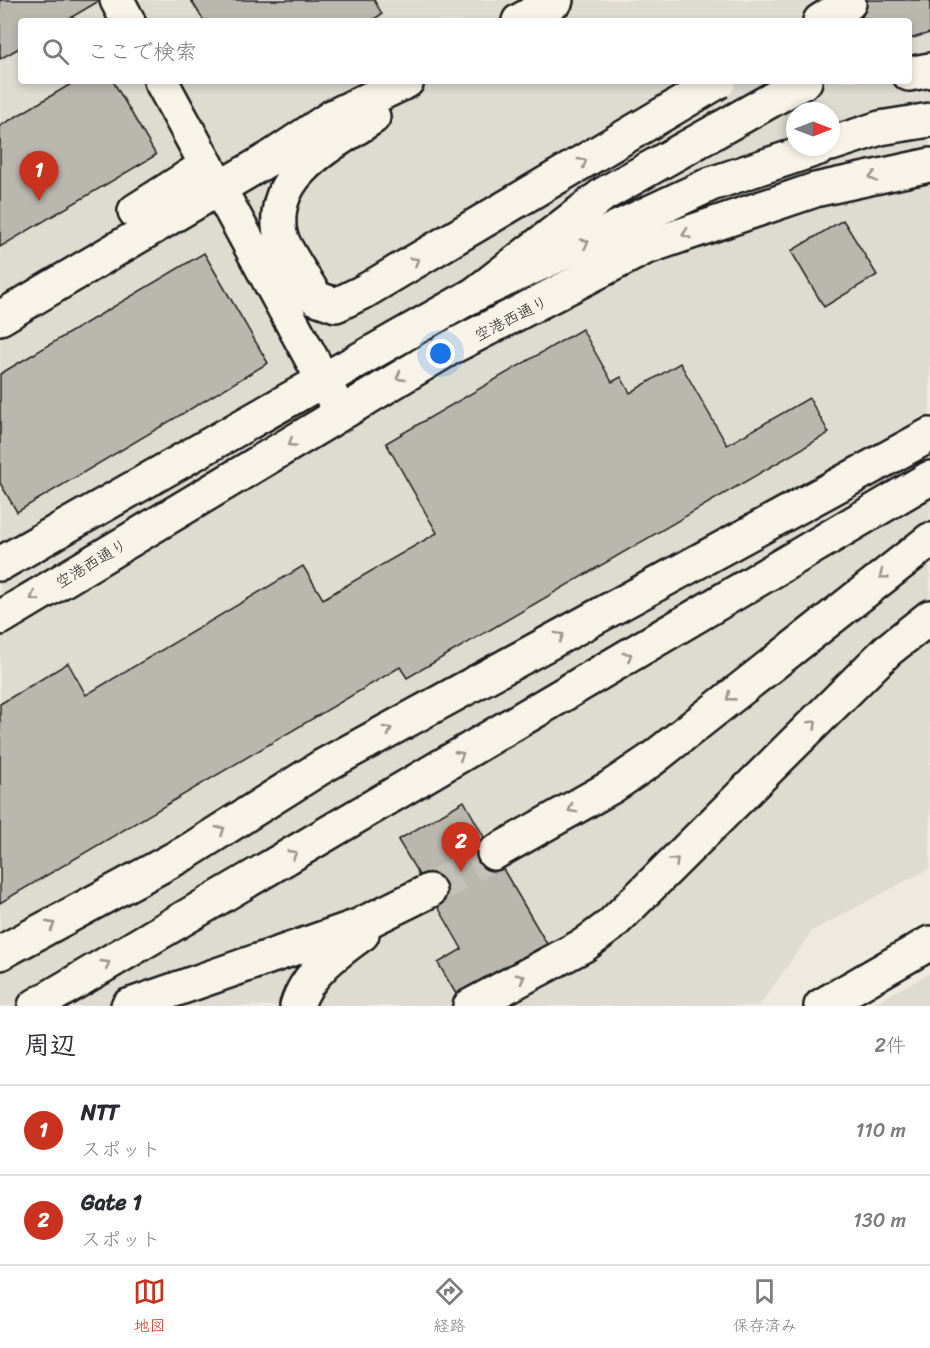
<!DOCTYPE html>
<html lang="ja">
<meta charset="utf-8">
<style>
:root{--surface:#fff;--page:#f7f7f7;--text:#2b2b33;--muted:#7c7c81;--line:#e1e1e2;--accent:#c8321e}
body{margin:0;font-family:Sriracha,"Klee One",sans-serif;background:var(--page);color:var(--text)}
.compass{position:absolute;left:786px;top:102px;width:54px;height:54px;border-radius:50%;background:var(--surface);box-shadow:0 3px 9px #0003;rotate:90deg}
.you{position:absolute;left:441px;top:354px;width:21px;height:21px;margin:-15px;border:4px solid #fff;border-radius:50%;background:#1a73e8;box-shadow:0 0 0 9px #1a73e833}
.badge{display:grid;place-items:center;width:39px;height:39px;border-radius:50%;background:var(--accent);color:#fff;font-size:20px;font-weight:700}
.pin{position:absolute;translate:-50% -50px;filter:drop-shadow(0 2px 3px #0008)}
.pin::after{content:'';position:absolute;top:32px;width:21px;height:18px;background:inherit;clip-path:polygon(0 0,100% 0,50% 100%)}
.list{margin:0;padding:0;list-style:none}
h2{display:flex;justify-content:space-between;align-items:center;height:78px;margin:0;padding:0 24px;font-size:26px}
h2 small{font-size:20px;font-weight:400;color:var(--muted)}
.list li{display:grid;grid-template-columns:39px 1fr auto;gap:18px;align-items:center;box-sizing:border-box;height:90px;padding:0 24px;border-top:2px solid var(--line)}
.list b{display:block;font-size:22px;white-space:nowrap}
.list p{margin:0;font-size:20px;white-space:nowrap;color:var(--muted)}
.list em{font-size:20px;font-style:normal;color:var(--muted)}
.icon{flex:none;width:33px;height:33px;fill:none;stroke:currentColor;stroke-width:2;stroke-linecap:round;stroke-linejoin:round}
.map{position:relative;flex:none;width:930px;height:1006px;overflow:hidden}
.search{position:absolute;background:var(--surface);box-shadow:0 3px 9px #0003;left:18px;right:18px;top:18px;height:66px;display:flex;align-items:center;gap:15px;box-sizing:border-box;padding:0 21px;border-radius:6px;color:var(--muted);font-size:22px}
.sheet{height:258px;background:var(--surface)}
nav{display:flex;justify-content:space-around;align-items:center;box-sizing:border-box;height:84px;border-top:2px solid var(--line);background:var(--surface);font-size:16px;color:var(--muted)}
nav a{display:grid;justify-items:center;gap:3px}
nav .on{color:var(--accent)}
.map>svg:first-child{display:block}
.built{fill:#dedbd1;fill-rule:evenodd}
.building{fill:#bab7af;stroke:#1c1c1c;stroke-width:1.5}
.lines{fill:none;stroke-linecap:round;stroke-linejoin:round}
.highway-tunnel{stroke:#c4c1b9;stroke-width:33;stroke-dasharray:33 16;stroke-linecap:butt}
.minor-casing{stroke:#1c1c1c;stroke-width:38}
.highway-casing{stroke:#1c1c1c;stroke-width:38}
.minor{stroke:#f7f3e8;stroke-width:33}
.highway{stroke:#f7f3e8;stroke-width:33}
.minor-bridge-casing{stroke:#1c1c1c;stroke-width:38;stroke-linecap:butt}
.minor-bridge{stroke:#f7f3e8;stroke-width:33}
.oneway{stroke:#94928c}
.labels{text-anchor:middle;stroke-width:6;stroke-linejoin:round;paint-order:stroke}
.street-label{font-size:16px;fill:#1c1c1c;stroke:#f7f3e8}
</style>
<div class="map">
<svg width="930" height="1006" viewBox="0 0 930 1006">
<rect width="100%" height="100%" fill="#eeeae0"/>
<filter id="ink" filterUnits="userSpaceOnUse"><feTurbulence type="fractalNoise" baseFrequency=".0167" numOctaves="2"/><feDisplacementMap in="SourceGraphic" scale="12" xChannelSelector="R" yChannelSelector="G"/><feConvolveMatrix kernelMatrix="1 2 1 2 8 2 1 2 1" color-interpolation-filters="sRGB"/></filter>
<g filter="url(#ink)">
<path class="built" d="M0 0H930V868L812 931 759 1006H0ZM21 21H909V81H21ZM795 111H831V147H795Z
M930 973V1006H869Z"/>
<path class="building" d="M0 0H98L99 1 65 21H21V47L0 59Z
M191 0H374L382 14 371 21H204Z
M867 0H930V33L909 39V21H861Z
M76 81H113L156 155 0 247V126Z
M843 220 877 275 824 307 791 251Z
M204 253 268 363 17 512 0 483V374Z
M582 329 612 382 621 377 630 393 680 363 727 445 809 398 829 433 407 678 400 667 0 903V704L68 663 86 695 303 566 323 599 437 533 386 443Z
M464 801 484 837 478 843 475 852 478 863 484 869 493 872 503 869 547 944 456 994 438 963 462 949 438 907 445 901 448 893 446 883 440 876 431 872 419 875 398 840Z"/>
<g class="lines">
<path class="highway-tunnel" d="M429 891 494 853"/>
<defs>
<path id="minor" d="M117 0 128 21
M519 21 556 0
M820 21 849 3
M909 74 930 70
M161 81 334 400
M135 211 207 165
M365 291 336 305 316 298C308 284 283 248 280 234 269 173 331 146 373 117
M0 318 272 157 332 117 407 81
M0 564 475 294 604 194 805 81
M0 618 450 348 644 248 815 190 930 165
M821 1006 930 943"/>
<path id="highway" d="M831 144 880 128 930 120
M475 294 711 184 822 147
M494 853 611 787 651 760 930 540
M0 953 187 852 323 766 930 435
M35 1006 930 478
M128 1006 358 926 429 891
M297 1006C306 974 337 952 362 934
M470 1006 584 945 611 925 888 650 930 617"/>
</defs>
<use href="#minor" class="minor-casing"/>
<use href="#highway" class="highway-casing"/>
<use href="#minor" class="minor"/>
<use href="#highway" class="highway"/>
<defs>
<path id="minor-bridge" d="M365 291 719 81"/>
</defs>
<use href="#minor-bridge" class="minor-bridge-casing"/>
<use href="#minor-bridge" class="minor-bridge"/>
</g>
<defs><path id="oneway-chevron" d="M-2-3.5L2.5 0L-2 3.5" fill="none" stroke-width="1.6" stroke-linecap="round" stroke-linejoin="round" transform="scale(1.5)"/></defs>
<g class="oneway">
<use href="#oneway-chevron" transform="translate(583 162) rotate(-31)"/>
<use href="#oneway-chevron" transform="translate(873 177) rotate(168)"/>
<use href="#oneway-chevron" transform="translate(686 234) rotate(161)"/>
<use href="#oneway-chevron" transform="translate(585 243) rotate(-25)"/>
<use href="#oneway-chevron" transform="translate(415 261) rotate(-31)"/>
<use href="#oneway-chevron" transform="translate(400 377) rotate(150)"/>
<use href="#oneway-chevron" transform="translate(292 443) rotate(148)"/>
<use href="#oneway-chevron" transform="translate(883 575) rotate(141)"/>
<use href="#oneway-chevron" transform="translate(34 597) rotate(149)"/>
<use href="#oneway-chevron" transform="translate(560 636) rotate(-29)"/>
<use href="#oneway-chevron" transform="translate(628 656) rotate(-31)"/>
<use href="#oneway-chevron" transform="translate(730 697) rotate(141)"/>
<use href="#oneway-chevron" transform="translate(813 724) rotate(-45)"/>
<use href="#oneway-chevron" transform="translate(388 730) rotate(-29)"/>
<use href="#oneway-chevron" transform="translate(460 755) rotate(-31)"/>
<use href="#oneway-chevron" transform="translate(572 809) rotate(151)"/>
<use href="#oneway-chevron" transform="translate(221 830) rotate(-33)"/>
<use href="#oneway-chevron" transform="translate(293 854) rotate(-31)"/>
<use href="#oneway-chevron" transform="translate(675 861) rotate(-45)"/>
<use href="#oneway-chevron" transform="translate(51 925) rotate(-28)"/>
<use href="#oneway-chevron" transform="translate(106 964) rotate(-31)"/>
<use href="#oneway-chevron" transform="translate(521 978) rotate(-28)"/>
</g>
</g>
<g class="labels">
<g class="street-label">
<text transform="translate(511 318) rotate(-27)" y="6">空港西通り</text>
<text transform="translate(91 563) rotate(-31)" y="6">空港西通り</text>
</g>
</g>
</svg>
<svg class="compass" viewBox="-18 -18 36 36"><path d="M0-13l5 13h-10z" fill="#e53935"/><path d="M0 13l5-13h-10z" fill="#7c7c81"/></svg>
<div class="you"></div>
<div class="pin badge" style="left:39px;top:201px">1</div>
<div class="pin badge" style="left:461px;top:872px">2</div>
<div class="search"><svg class="icon" aria-label="search" viewBox="0 0 24 24"><circle cx="10" cy="10" r="6"/><path d="M15 15l6 6"/></svg>ここで検索</div>
</div>
<section class="sheet">
<h2>周辺<small>2件</small></h2>
<ul class="list">
<li><span class="badge">1</span><div><b>NTT</b><p>スポット</p></div><em>110 m</em></li>
<li><span class="badge">2</span><div><b>Gate 1</b><p>スポット</p></div><em>130 m</em></li>
</ul>
</section>
<nav>
<a class="on"><svg class="icon" aria-label="map" viewBox="0 0 24 24"><path d="M3 6l6-2 6 2 6-2v14l-6 2-6-2-6 2zM9 4v14M15 6v14"/></svg>地図</a>
<a><svg class="icon" aria-label="directions" viewBox="0 0 24 24"><path d="M12 3l9 9-9 9-9-9zM9 14v-3h6M13 9l2 2-2 2"/></svg>経路</a>
<a><svg class="icon" aria-label="saved" viewBox="0 0 24 24"><path d="M7 4h10v16l-5-4-5 4z"/></svg>保存済み</a>
</nav>
